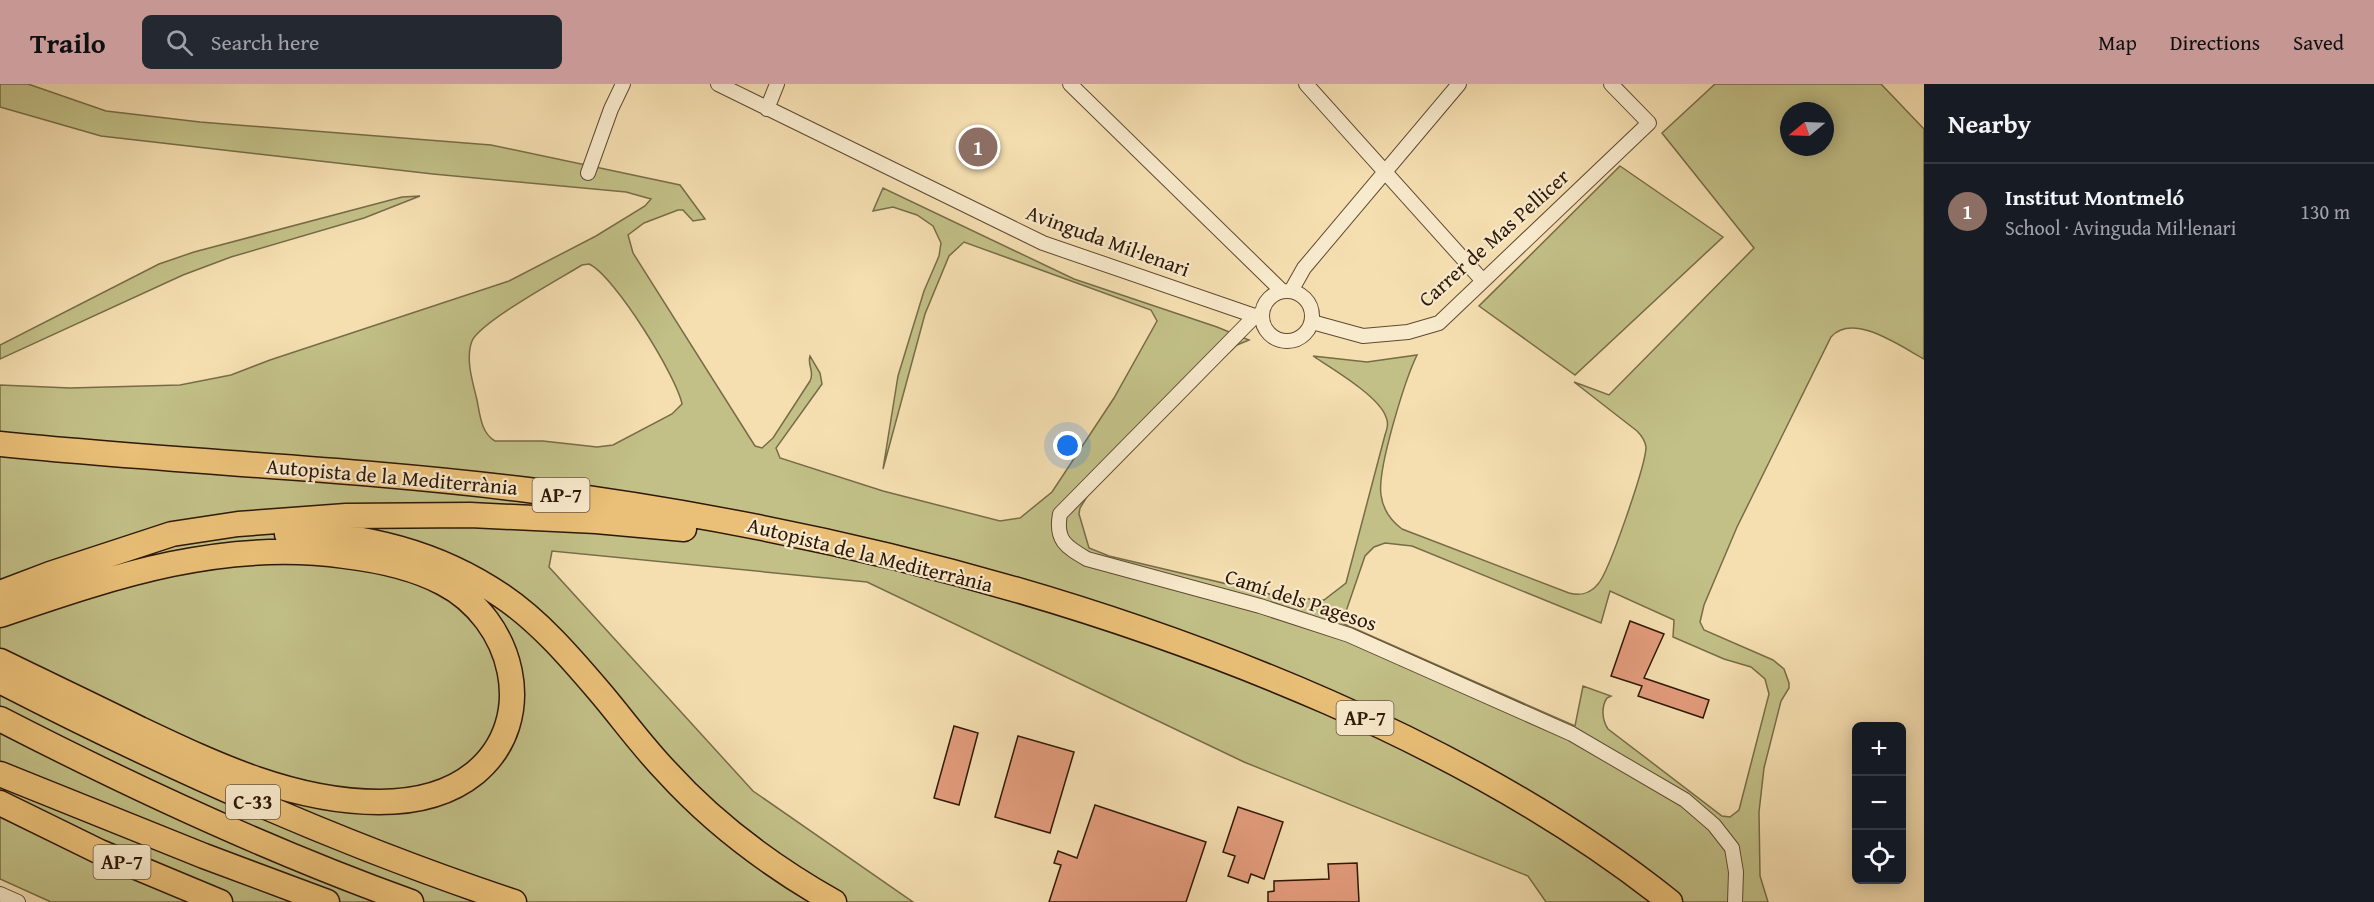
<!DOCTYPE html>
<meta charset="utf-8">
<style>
:root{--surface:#171b24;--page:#242831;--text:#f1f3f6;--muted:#9ea1a6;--line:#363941;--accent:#c59692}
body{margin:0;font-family:"Gentium Book Plus",serif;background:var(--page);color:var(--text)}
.controls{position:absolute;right:18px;bottom:18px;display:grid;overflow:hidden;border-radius:9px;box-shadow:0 3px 15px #0003}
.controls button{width:54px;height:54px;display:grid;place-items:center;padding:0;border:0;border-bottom:2px solid var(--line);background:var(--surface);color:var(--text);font:30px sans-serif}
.compass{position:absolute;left:1780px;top:18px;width:54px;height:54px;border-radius:50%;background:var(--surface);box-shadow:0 3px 15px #0003;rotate:251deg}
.you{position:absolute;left:1068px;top:362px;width:21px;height:21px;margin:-15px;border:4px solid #fff;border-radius:50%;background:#1a73e8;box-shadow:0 0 0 9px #1a73e833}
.badge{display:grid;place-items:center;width:39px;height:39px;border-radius:50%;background:var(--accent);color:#fff;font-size:20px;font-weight:700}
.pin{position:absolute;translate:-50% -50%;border:3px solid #fff;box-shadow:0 2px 6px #0006}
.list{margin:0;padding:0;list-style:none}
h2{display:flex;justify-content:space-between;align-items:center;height:78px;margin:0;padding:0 24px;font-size:26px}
h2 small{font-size:20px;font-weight:400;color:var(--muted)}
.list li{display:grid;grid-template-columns:39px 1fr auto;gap:18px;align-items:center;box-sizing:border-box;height:96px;padding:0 24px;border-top:2px solid var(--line)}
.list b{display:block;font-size:22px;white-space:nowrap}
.list p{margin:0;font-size:20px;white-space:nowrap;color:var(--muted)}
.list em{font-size:20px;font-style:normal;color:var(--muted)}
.icon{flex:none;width:33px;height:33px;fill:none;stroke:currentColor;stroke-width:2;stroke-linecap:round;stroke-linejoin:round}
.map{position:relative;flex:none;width:1924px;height:818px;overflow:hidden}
header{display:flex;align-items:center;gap:36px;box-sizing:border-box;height:84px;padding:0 30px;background:var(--accent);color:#111}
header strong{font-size:28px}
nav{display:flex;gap:33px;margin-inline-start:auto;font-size:21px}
.search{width:420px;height:54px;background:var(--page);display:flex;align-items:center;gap:15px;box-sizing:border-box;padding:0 21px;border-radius:9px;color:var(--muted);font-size:22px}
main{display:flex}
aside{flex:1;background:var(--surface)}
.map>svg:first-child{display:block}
.green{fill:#c2c087;stroke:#786c47;stroke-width:1.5;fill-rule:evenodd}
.building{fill:#e39c7d;stroke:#2f1807;stroke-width:1.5}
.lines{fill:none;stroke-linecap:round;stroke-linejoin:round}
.street-casing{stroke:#604a32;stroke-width:16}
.highway-casing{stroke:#2f1807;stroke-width:27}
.street{stroke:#f8eacc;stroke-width:14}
.highway{stroke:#eac078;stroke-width:24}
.labels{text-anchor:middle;stroke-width:4.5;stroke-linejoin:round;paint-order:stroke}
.shield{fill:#f8eacc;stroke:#6b5742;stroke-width:1.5}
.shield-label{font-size:20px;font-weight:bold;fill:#2f1807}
.street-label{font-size:21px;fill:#2f1807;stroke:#f8eacc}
</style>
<header>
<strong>Trailo</strong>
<div class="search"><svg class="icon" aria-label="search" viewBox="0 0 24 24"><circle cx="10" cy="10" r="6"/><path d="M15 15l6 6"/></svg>Search here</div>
<nav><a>Map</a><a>Directions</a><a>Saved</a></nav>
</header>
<main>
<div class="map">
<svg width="1924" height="818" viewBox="0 0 1924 818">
<rect width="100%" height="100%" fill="#f5dfb1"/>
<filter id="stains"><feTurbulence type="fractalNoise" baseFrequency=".00333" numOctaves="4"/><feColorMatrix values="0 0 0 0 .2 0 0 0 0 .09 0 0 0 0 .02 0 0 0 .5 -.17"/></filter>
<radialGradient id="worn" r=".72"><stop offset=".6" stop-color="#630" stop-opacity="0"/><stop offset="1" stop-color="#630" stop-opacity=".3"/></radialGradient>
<path class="green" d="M0 0H28L106 27 200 38 491 61 680 101 705 135 693 137 683 126H678L644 139 628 151 633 169 755 362 762 364 773 354 810 297C815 288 807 281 810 272L820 289 822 300 776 364 780 374 883 407 1000 437 1020 434 1052 408 1114 314 1157 237 1151 226 964 158 949 172 925 230 883 385 898 292 924 207 939 172 941 159 933 142 917 131 893 123 873 127 883 104 1074 195 1217 243 1249 256 1237 261 1167 327 1091 406 1080 424 1079 430 1089 464 1109 472 1282 513 1324 516 1346 499 1385 351C1387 345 1389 339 1386 333 1379 312 1331 284 1313 272L1367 278 1417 271C1405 296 1377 385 1381 411 1383 426 1390 436 1402 445L1569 509C1581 512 1590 510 1598 500 1609 488 1646 380 1646 363 1645 356 1642 352 1637 347L1574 298 1609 311 1754 164 1662 49 1715 0H1881L1924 45V275C1900 262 1853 228 1831 253L1737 443 1704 521 1700 538 1704 546 1773 576 1784 585 1789 599V604L1781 617 1764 684 1759 728 1760 792 1768 818H1546L1528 792 1244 678 867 498 552 467 549 483 753 707 913 818H51L0 795V301L70 304 180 301 231 291 270 276 509 197 596 152 645 122 651 115 626 108 433 90 101 52 0 23ZM1789 27H1825V63H1789ZM589 180C614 191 677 293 682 320L672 330 613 361 597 363 543 357H495C481 349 480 331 477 316 473 299 465 275 472 257 480 238 561 194 582 181ZM1385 459 1412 462 1601 539 1610 507 1674 536 1673 553 1724 575 1751 583 1765 595 1769 610 1739 726 1730 733 1722 732 1608 645C1602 636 1601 623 1607 614L1611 612 1583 602 1575 642 1342 539 1365 472 1374 463Z
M1620 82 1723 153 1575 291 1479 222Z
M420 112 364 134 231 173 183 191 0 275V261L159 180 194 168 402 113Z"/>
<path class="building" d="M1630 537 1664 550 1644 594 1709 616 1703 634 1638 612 1642 602 1611 592Z
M954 642 978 649 959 721 934 714Z
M1018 652 1074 668 1050 749 995 733Z
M1095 721 1206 758 1186 818H1049L1061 781 1054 779 1058 767 1077 774Z
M1238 723 1283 738 1264 795 1251 790 1248 799 1228 792 1235 772 1223 768Z
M1357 779 1359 818H1268V808L1274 807V797L1329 795 1328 780Z"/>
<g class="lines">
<defs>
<path id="street" d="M718 0 1043 159 1255 232 1261 230
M1070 0 1282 207
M1306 0 1483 197
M767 25 777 0
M588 89 611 25 623 0
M1262 232a25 25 0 1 1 50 0a25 25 0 1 1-50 0Z
M1291 207 1304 184 1459 0
M1255 232 1060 430C1055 456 1066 463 1087 475L1260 522 1349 551 1572 650 1685 716 1714 741 1732 764 1736 788 1735 818
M1312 238 1363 252 1408 248 1439 239 1649 39 1611 0
M0 810 18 818"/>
<path id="highway" d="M0 360C176 378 352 384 528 406 802 441 1074 507 1328 618 1449 671 1566 735 1670 818
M287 450C363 449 439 469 502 512 539 537 570 573 599 607 622 634 642 662 666 687 714 740 772 783 834 818
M0 509 50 490 172 450 238 440 346 432 470 431 596 437 684 445
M0 531C115 492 222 455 345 472 378 476 413 483 443 499 513 535 540 635 475 689 448 711 413 718 379 718 294 718 216 681 140 645 94 622 47 600 0 577
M0 597C167 683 336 759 514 818
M0 635C134 704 269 767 411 818
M0 690 204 772 327 818
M0 719 100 768 220 818"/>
</defs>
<use href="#street" class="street-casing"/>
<use href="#highway" class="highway-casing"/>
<use href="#street" class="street"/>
<use href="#highway" class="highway"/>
</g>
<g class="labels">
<g class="shield">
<rect x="532.5" y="394" width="57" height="34" rx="4.5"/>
<rect x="1336.5" y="617" width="57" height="34" rx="4.5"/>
<rect x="226" y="701" width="54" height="34" rx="4.5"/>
<rect x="93.5" y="761" width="57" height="34" rx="4.5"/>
</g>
<g class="shield-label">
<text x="561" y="418">AP-7</text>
<text x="1365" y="641">AP-7</text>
<text x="253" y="725">C-33</text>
<text x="122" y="785">AP-7</text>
</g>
<g class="street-label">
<text transform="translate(1494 154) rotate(-42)" y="7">Carrer de Mas Pellicer</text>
<text transform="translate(1108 157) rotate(20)" y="7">Avinguda Mil·lenari</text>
<text transform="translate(392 393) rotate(5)" y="7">Autopista de la Mediterrània</text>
<text transform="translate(870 471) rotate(14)" y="7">Autopista de la Mediterrània</text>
<text transform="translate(1301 516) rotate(18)" y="7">Camí dels Pagesos</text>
</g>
</g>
<rect width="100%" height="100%" filter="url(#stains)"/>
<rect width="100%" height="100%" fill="url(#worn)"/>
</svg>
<div class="controls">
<button>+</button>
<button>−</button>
<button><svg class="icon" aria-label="locate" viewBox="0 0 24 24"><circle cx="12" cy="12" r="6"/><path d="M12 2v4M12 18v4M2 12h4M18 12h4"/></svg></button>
</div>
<svg class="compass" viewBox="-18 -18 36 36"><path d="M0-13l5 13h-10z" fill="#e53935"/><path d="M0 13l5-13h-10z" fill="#9ea1a6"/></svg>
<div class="you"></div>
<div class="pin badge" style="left:978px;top:63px;background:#8d6e63">1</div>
</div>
<aside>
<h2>Nearby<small></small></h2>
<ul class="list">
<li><span class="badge" style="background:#8d6e63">1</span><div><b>Institut Montmeló</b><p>School · Avinguda Mil·lenari</p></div><em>130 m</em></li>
</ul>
</aside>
</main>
